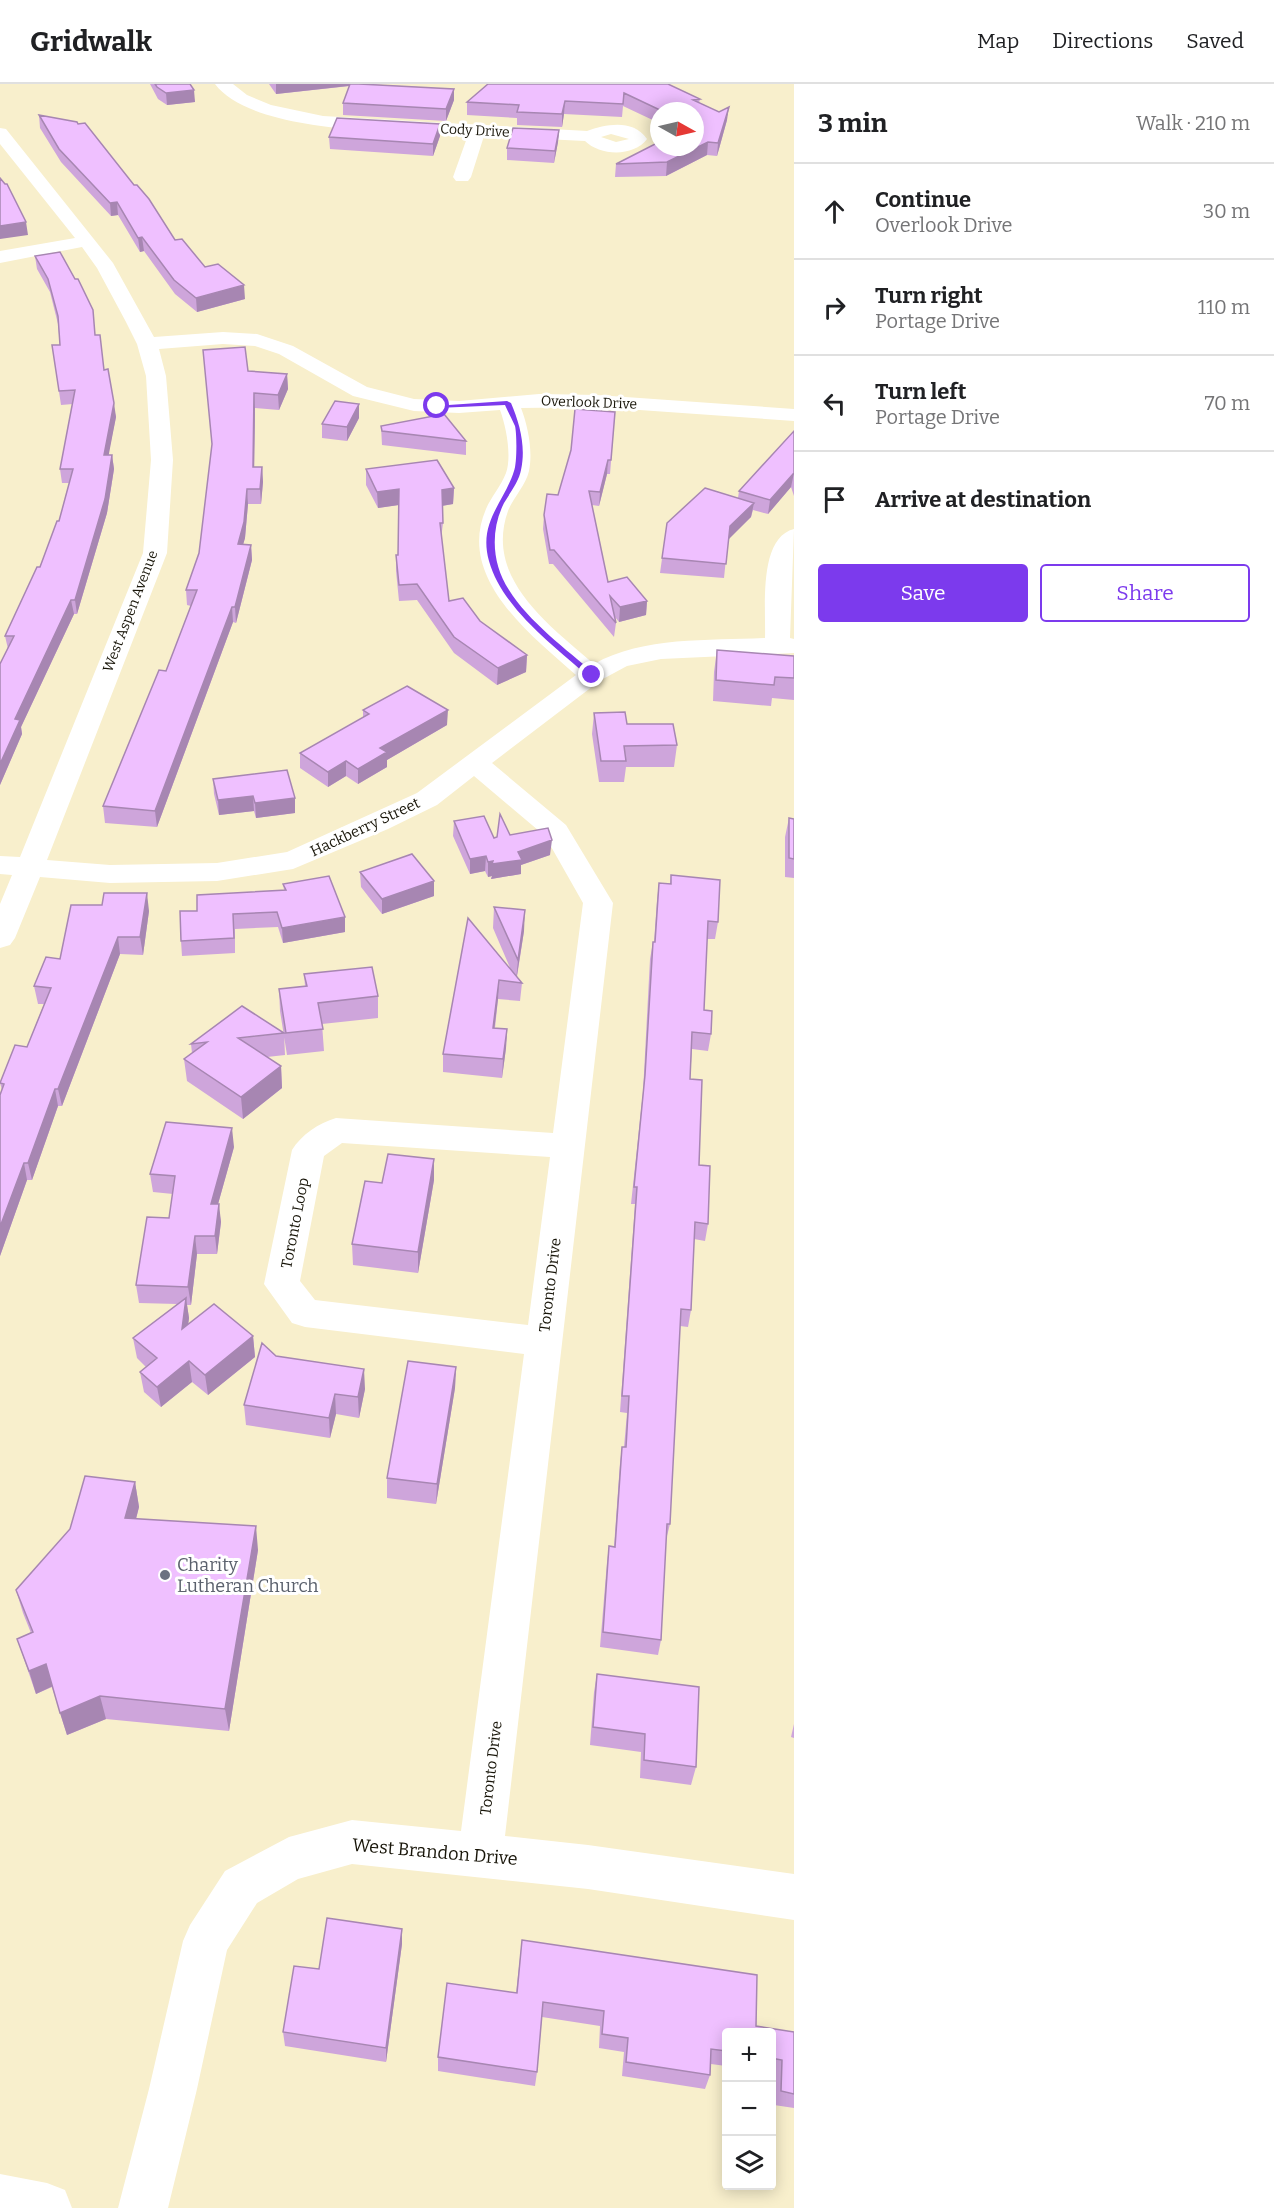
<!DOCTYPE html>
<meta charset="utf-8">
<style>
:root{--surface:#fff;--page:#f6f6f6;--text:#202124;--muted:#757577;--line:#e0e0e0;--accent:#7c3aed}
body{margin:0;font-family:Bitter,serif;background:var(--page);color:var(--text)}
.controls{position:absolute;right:18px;bottom:18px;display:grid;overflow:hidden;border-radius:6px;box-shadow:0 3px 15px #0003}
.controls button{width:54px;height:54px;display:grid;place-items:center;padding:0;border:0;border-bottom:2px solid var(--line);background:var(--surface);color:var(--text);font:30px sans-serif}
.compass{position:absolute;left:650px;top:18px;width:54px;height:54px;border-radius:50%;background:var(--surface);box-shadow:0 3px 15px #0003;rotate:98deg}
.stop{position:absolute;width:18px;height:18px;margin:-14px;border:4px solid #7c3aed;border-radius:50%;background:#fff}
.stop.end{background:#7c3aed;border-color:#fff;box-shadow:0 2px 6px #0008}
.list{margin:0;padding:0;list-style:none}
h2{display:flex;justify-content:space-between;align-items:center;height:78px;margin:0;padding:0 24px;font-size:26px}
h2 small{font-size:20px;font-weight:400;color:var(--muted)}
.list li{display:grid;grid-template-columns:39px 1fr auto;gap:18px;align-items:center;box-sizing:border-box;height:96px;padding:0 24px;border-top:2px solid var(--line)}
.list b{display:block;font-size:22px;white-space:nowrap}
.list p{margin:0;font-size:20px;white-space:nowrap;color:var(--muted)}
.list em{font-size:20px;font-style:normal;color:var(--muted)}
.actions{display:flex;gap:12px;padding:18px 24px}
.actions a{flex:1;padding:14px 0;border:2px solid var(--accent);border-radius:6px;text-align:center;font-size:21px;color:var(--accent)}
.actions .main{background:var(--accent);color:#fff}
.icon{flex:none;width:33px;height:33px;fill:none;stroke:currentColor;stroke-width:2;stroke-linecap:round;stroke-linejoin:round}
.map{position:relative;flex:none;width:794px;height:2124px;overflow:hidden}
header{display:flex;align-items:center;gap:36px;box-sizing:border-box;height:84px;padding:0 30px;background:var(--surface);border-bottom:2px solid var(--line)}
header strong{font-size:28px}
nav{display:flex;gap:33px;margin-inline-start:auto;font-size:21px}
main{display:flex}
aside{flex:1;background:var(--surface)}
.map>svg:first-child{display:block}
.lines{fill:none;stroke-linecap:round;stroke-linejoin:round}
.minor{fill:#fff;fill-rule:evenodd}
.major{fill:#fff;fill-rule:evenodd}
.wall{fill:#cea5db}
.shaded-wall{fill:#a786b2}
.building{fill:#efc0ff;stroke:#a786b2;stroke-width:1.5}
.route{fill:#7c3aed}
.worship-dot{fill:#6b7280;stroke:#fff;stroke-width:2}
.labels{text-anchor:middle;stroke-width:6;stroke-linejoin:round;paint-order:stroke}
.far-street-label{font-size:14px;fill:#181509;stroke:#fff}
.street-label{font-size:15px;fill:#181509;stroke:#fff}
.near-worship-label{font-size:18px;fill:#5b616d;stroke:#fff;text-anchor:start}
.near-street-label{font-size:18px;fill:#181509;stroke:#fff}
</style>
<header>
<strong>Gridwalk</strong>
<nav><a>Map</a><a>Directions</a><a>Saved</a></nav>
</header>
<main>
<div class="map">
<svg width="794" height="2124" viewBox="0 0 794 2124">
<rect width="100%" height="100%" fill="#f8efcc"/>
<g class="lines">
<path class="minor" d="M215 0H233L247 11 271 21 323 32 587 47C607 40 633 35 647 55 634 73 600 72 585 57L484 52 471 93 468 97H456L453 93 468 51C407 48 253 51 215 0ZM611 50 629 55 616 58 601 53Z
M0 44 6 45 113 179 154 253 223 248 257 250 293 262 367 303 414 315 459 317 539 310 597 311 794 325V337L597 323 521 324C528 342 533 367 529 387 526 401 513 414 508 427 484 494 549 541 594 580 644 552 709 557 765 554 766 524 758 454 794 445L790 554 794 555V569L661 575 627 582 601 596 492 679 566 741 613 819 505 1752 588 1761 794 1790V1836L588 1805 352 1780 298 1795 257 1819 227 1866 197 2005 168 2124H118L149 2005 183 1857 190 1841 225 1787 289 1753 352 1736 461 1747 524 1270 305 1243 292 1239 264 1200 292 1066C301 1051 319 1039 336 1034L553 1049 583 819 545 752 474 692 437 721 388 745 293 785 217 797 110 799 40 793 15 854 10 861 0 864V820L12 791 0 790V772L20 773 143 469 151 376 146 292 137 260 126 238 97 184 82 163 0 179V167L75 154 0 60ZM223 260 255 262 279 270 353 312 414 327 459 329 500 326C506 342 512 372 506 389 501 402 491 413 486 425 456 494 531 551 576 591L417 709 287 768 217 779 110 781 47 776 167 469 173 376 166 292 159 265ZM342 1059 550 1073 528 1241 315 1216 300 1197 324 1072Z"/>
<path class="major" d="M0 2090 47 2099 65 2106 72 2124H0Z"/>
</g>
<path class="wall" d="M150 0H190L195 18 167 21 158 15Z
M269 0H366L454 5V16L446 37 343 31V19L350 2 276 10Z
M488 0 700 15 699 19 727 36 717 72 707 71 666 92 615 93 616 80 695 63V27H659V39L623 22 622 33 564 30 562 43 517 41V34L467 31V18Z
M39 31 205 183 245 215 197 228 175 210 144 167 140 168 118 131 111 132 61 78 40 44Z
M559 46 558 58 554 79 507 76V64Z
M440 52 433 72 330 65 329 53Z
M35 172 95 251 116 333 108 371H112L114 385 107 429 77 530H74L21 643 22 650 0 701 8 565 5 552 40 483 59 437 69 399H62L60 385 73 320 61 321 52 261H60L58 240 50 208 37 185Z
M248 287 287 290 288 305 279 326 255 324 254 383H262L263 398 261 420H248L245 454 243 460 251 461 252 476 236 539 233 538 157 743 105 739 103 722 166 587 191 522 187 521 186 506 199 469Z
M615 328 610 390H607L599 422 592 421 608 498 647 517 646 531 619 538 615 533 616 539 614 553 553 480H549L543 445 544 431Z
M359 334 347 357 322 354V340Z
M381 342 466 357V371L382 361Z
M794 347V412L791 403 768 430 753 426 751 433 728 455 724 494 660 489 667 439 738 414 739 407Z
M366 385 454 404 453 420 442 422 443 439 441 455 449 517 480 537 527 571 526 588 497 601 454 569 417 516 399 517 396 487V471H398V421L378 424 366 401Z
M717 566 794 572V616L772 614 771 622 713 617 714 588Z
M363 626 447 641 387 676V683L358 700 346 692 328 703 300 684V669L363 634Z
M594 629 627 640 677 661 674 683H626L624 698H599L592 650Z
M213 695 295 729 256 734 254 727 219 731 214 710Z
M789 734 794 735V794L785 793V753Z
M454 737 494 754 510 751 550 771 521 781V790L491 795 492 792 488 793 485 787 470 790 453 752Z
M360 788 434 797V812L382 830 361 803Z
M671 791 718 838 715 855H707L704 926 711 950 708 967 692 965 690 995 699 1081 708 1140 705 1157 694 1155 691 1226 688 1243 680 1242 670 1440 666 1456 661 1556 658 1571 600 1563 607 1478 609 1462 614 1463 620 1379 622 1363H624L627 1329 620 1328 635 1120H631L643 1008 650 875 653 858H654L657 816 659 799 670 800Z
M283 800 345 833V848L283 859 278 843 235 845V869L182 872 181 857 197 827 284 806Z
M494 823 524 847 517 893 522 899 520 917 498 915 495 944 507 945 506 964 502 994 443 988V970L468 834 511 886 493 844Z
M149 827 143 871 120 870 62 1022H58L32 1096H27L0 1172V1011L2 1006 0 999 27 963 44 920H38L34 902 60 875Z
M304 890 378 912V934L322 940 324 967 287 971 280 927 279 905 305 902Z
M284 949 285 971 267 973 281 982 282 1004 243 1035 187 997 184 975 192 969 191 960Z
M234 1063 218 1120 221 1138 217 1170H197L191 1221H187L189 1234 188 1240 253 1252 255 1273 208 1311 192 1298 161 1323 144 1308 140 1288 146 1283 137 1274 133 1254 177 1220 139 1219 136 1201 169 1134 173 1110 153 1108 150 1090Z
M434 1075V1096L418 1189 353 1181 352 1160 382 1099Z
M456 1283 455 1304 436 1420 387 1414V1394Z
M365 1305 359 1334 336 1330 330 1354 246 1341 244 1321Z
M135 1398 139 1423 136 1435 258 1466 229 1647 106 1635 67 1651 52 1603 36 1610 17 1555 31 1549 23 1529 16 1506Z
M597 1590 696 1683 691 1701 640 1694 641 1668 590 1661 594 1608Z
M794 1640V1654L791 1653Z
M522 1856 756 1942 794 1948V2024L774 2021V1990L771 1989V1948H726V1982L711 1980 710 1991 705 2005 622 1992 624 1968 599 1964 600 1942 542 1933 537 1988 535 2002 438 1987V1973L516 1909Z
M402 1860 386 1978 285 1962 283 1948 319 1885Z"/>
<path class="shaded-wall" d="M276 0H366L276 10Z
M454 5V16L446 37V25Z
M194 6 195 18 167 21 166 9Z
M565 17 564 30 562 43V30Z
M729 23 727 36 717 72 718 59Z
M440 40V52L433 72V60Z
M559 46 558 58 554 79 555 67Z
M708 58 707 71 666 92 667 78Z
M117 118 118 131 111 132 110 119Z
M26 138 28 151 0 155V142Z
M142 153 144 167 140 168 138 154Z
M244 201 245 215 197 228 196 214Z
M287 290 288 305 279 326 278 311Z
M254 309 255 324 254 398 253 383Z
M114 319 116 333 106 385 104 371Z
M359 320V334L347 357V343Z
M112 371 114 385 107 429 77 530 75 516Z
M608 376 607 390 599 422 600 408Z
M262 383 263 398 261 420 260 405Z
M794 389 791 403 768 430 770 416Z
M454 404 453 420 441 422 442 406Z
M247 405 248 420 245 454 239 475 238 460Z
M399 405V421L378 424 377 408Z
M754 419 751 433 728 456 730 442Z
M251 461 252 476 236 539 235 523Z
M71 516 74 530 21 643 22 650 0 701V680L15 635Z
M647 517 646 531 619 538 620 523Z
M232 523 233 538 157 743 155 727Z
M527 571 526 588 497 601 498 584Z
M448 626 447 641 387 676V683L358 700V685L380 664Z
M346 677V692L328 703V688Z
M253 712 254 727 219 731 218 716Z
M295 714V729L256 734 255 719Z
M552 756 550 771 521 781V790L491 795 492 792 488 793V778Z
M486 772 485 787 470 790V775Z
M434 797V812L382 830V815Z
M147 809 149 827 143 871 140 853Z
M525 826 524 847 516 897 518 876Z
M345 833V848L283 859 282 844Z
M118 853 120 870 62 1022 58 1005Z
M499 896 498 915 492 963 493 944Z
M507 945 506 964 502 994 503 975Z
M281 982 282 1004 243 1035 241 1013Z
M55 1005 58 1022 32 1096 28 1079Z
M232 1044 234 1063 213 1138 211 1120Z
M434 1075V1096L418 1189V1168Z
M24 1079 27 1096 0 1172V1143Z
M219 1120 221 1138 217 1170 215 1152Z
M195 1152 197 1170 191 1221 188 1203Z
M186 1214 189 1234 185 1266 182 1245Z
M253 1252 255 1273 208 1311 205 1291Z
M189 1277 192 1298 161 1323 157 1303Z
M456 1283 455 1304 436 1420 437 1400Z
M364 1285 365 1305 359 1334 358 1313Z
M335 1310 336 1330 330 1354 329 1334Z
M135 1398 139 1423 130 1458 125 1434Z
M256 1442 258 1466 229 1647 225 1625Z
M46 1580 53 1602 36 1610 29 1587Z
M100 1612 106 1635 67 1651 60 1629Z
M402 1845V1860L386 1978V1964Z"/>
<path class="building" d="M155 0H190L194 6 166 9 157 3Z
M350 0H359L454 5 446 25 343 19Z
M488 0H668L700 15 693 16 719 28 729 23 718 59 708 58 667 78 616 80 659 58V63H695V27H662L624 9 623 20 565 17 562 30 517 28 519 21 467 18Z
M39 31 77 38 78 40 85 39 134 101H137L149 115 175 156 182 155 205 183 218 180 244 201 196 214 174 196 142 153 138 154 117 118 110 119 59 65Z
M337 34 440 40 433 60 329 53Z
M513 44 559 46 555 67 507 64Z
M0 94 5 100H7L26 138 0 142Z
M60 168 75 195H78L93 226 95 251H100L104 286 108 285 114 319 104 371H112L105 415 75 516H71L15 635 20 636 0 680V580L14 552H5L37 483H40L57 437H59L73 385H60L75 306 59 307 52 261H60L58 232 48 195 35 172Z
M245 263 248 287 287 290 278 311 254 309 253 383H262L260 405H247L244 438 238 460 251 461 235 523H232L155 727 103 722 159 586 166 587 197 506H186L199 469 212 360 203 266Z
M335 317 359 320 347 343 322 340Z
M575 325 615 328 611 376H608L600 408 589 407 608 498 627 493 647 517 620 523 610 512 616 539 554 466H550L544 431 547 410 558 411 571 366Z
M444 330 466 357 382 347 381 342Z
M794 347V390V389L770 416 739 407Z
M437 376 454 404 442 406 443 439H440L449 517 463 514 480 537 527 571 498 584 454 553 417 500 399 501 396 471H398L399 405 377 408 366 385Z
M705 404 754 419 730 442 726 480 662 474 667 439Z
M717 566 794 572V594L775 593 774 601 716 596Z
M407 602 448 626 380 664 387 668 358 685 346 677 328 688 300 669 369 630 363 626Z
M625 628 627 640H673L677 661 624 662 626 677H601L594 629Z
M287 686 295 714 255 719 253 712 218 716 213 695Z
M500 730 510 751 548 744 552 756 518 768 522 776 492 780 493 777 488 778 486 772 470 775 454 737 484 732 494 754 497 753Z
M789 734 794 735V775L789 774Z
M412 770 434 797 382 815 360 788Z
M671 791 720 796 718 838 708 837 704 926 712 927 711 950 692 948 690 995 702 996 699 1081 710 1082 708 1140 695 1138 691 1226 681 1225 670 1440H667L661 1556 603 1548 609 1462 615 1463 622 1363H626L629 1312H622L637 1103H634L645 991 653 858H655L659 799 671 800Z
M329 792 345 833 282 844 277 828 233 830 234 854 181 857 180 827H197V811L286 806 283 800Z
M104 809H147L140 853H118L58 1005H55L28 1079H24L0 1143V1011L4 1000 0 999 15 961 27 963 51 904 34 902 46 873 60 875 71 821H102Z
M494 823 525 826 518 876Z
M468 834 522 899 499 896 493 944 507 945 503 975 443 970Z
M372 883 378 912 318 919 323 945 286 949 279 905 307 902 304 890Z
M242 922 284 949 238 954 281 982 241 1013 184 975 207 958 191 960Z
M166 1038 232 1044 211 1120H219L215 1152H195L188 1203 136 1201 147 1133 169 1134 175 1092 150 1090Z
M388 1070 434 1075 418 1168 352 1160 365 1097 382 1099Z
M186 1214 182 1245 214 1220 253 1252 205 1291 189 1277 157 1303 140 1288 157 1274 133 1254Z
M262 1259 276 1272 364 1285 358 1313 335 1310 329 1334 244 1321Z
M408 1277 456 1283 437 1400 387 1394Z
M85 1392 135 1398 125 1434 256 1442 225 1625 100 1612 60 1629 46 1580 29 1587 17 1555 33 1548 16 1506 70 1445Z
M597 1590 699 1603 696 1683 644 1676 645 1650 593 1643Z
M327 1834 402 1845 386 1964 283 1948 294 1882 319 1885Z
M522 1856 757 1891 756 1942 794 1948V2010L781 2007 782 1976 771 1974V1948H726V1967L711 1965 710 1991 626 1978 628 1954 602 1950 604 1927 543 1918 537 1988 438 1973 447 1899 517 1909Z"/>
<path class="route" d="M507 317 511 319C520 340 526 363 521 386 519 397 510 409 504 419 490 447 492 480 509 506 528 537 567 566 595 590V593H589C554 562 502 524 489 477 478 438 504 419 514 387 517 380 517 350 515 342 512 335 508 328 505 321L437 324 434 322Z"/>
<circle class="worship-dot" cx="165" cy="1491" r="6"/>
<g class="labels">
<g class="far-street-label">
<text transform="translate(475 46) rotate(3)" y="5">Cody Drive</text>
<text transform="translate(589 318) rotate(2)" y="5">Overlook Drive</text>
<text transform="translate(130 527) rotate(-69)" y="5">West Aspen Avenue</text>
</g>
<g class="street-label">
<text transform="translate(365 743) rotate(-25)" y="5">Hackberry Street</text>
<text transform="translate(295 1139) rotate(-79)" y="5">Toronto Loop</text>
<text transform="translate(550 1201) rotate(-83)" y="5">Toronto Drive</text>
<text transform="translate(491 1684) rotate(-83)" y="5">Toronto Drive</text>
</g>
<g class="near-worship-label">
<text x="177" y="1487">Charity<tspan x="177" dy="21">Lutheran Church</tspan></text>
</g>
<g class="near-street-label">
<text transform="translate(435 1768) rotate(5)" y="6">West Brandon Drive</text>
</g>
</g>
</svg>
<div class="controls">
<button>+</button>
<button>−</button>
<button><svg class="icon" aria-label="layers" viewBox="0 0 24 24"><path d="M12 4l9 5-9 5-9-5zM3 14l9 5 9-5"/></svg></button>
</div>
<svg class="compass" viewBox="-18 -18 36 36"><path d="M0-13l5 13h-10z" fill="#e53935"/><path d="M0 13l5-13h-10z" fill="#757577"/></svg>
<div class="stop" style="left:437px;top:322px"></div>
<div class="stop end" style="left:592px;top:591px"></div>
</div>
<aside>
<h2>3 min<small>Walk · 210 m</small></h2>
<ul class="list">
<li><svg class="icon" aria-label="ahead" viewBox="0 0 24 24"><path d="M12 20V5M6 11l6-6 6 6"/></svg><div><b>Continue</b><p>Overlook Drive</p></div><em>30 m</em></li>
<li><svg class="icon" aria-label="right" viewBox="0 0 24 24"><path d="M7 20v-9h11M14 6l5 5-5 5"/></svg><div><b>Turn right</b><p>Portage Drive</p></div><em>110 m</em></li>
<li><svg class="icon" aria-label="left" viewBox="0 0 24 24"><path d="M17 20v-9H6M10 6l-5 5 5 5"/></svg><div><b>Turn left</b><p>Portage Drive</p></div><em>70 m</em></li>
<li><svg class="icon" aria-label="arrive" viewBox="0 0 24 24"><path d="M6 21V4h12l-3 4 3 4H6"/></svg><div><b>Arrive at destination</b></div></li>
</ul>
<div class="actions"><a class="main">Save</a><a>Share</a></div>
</aside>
</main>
